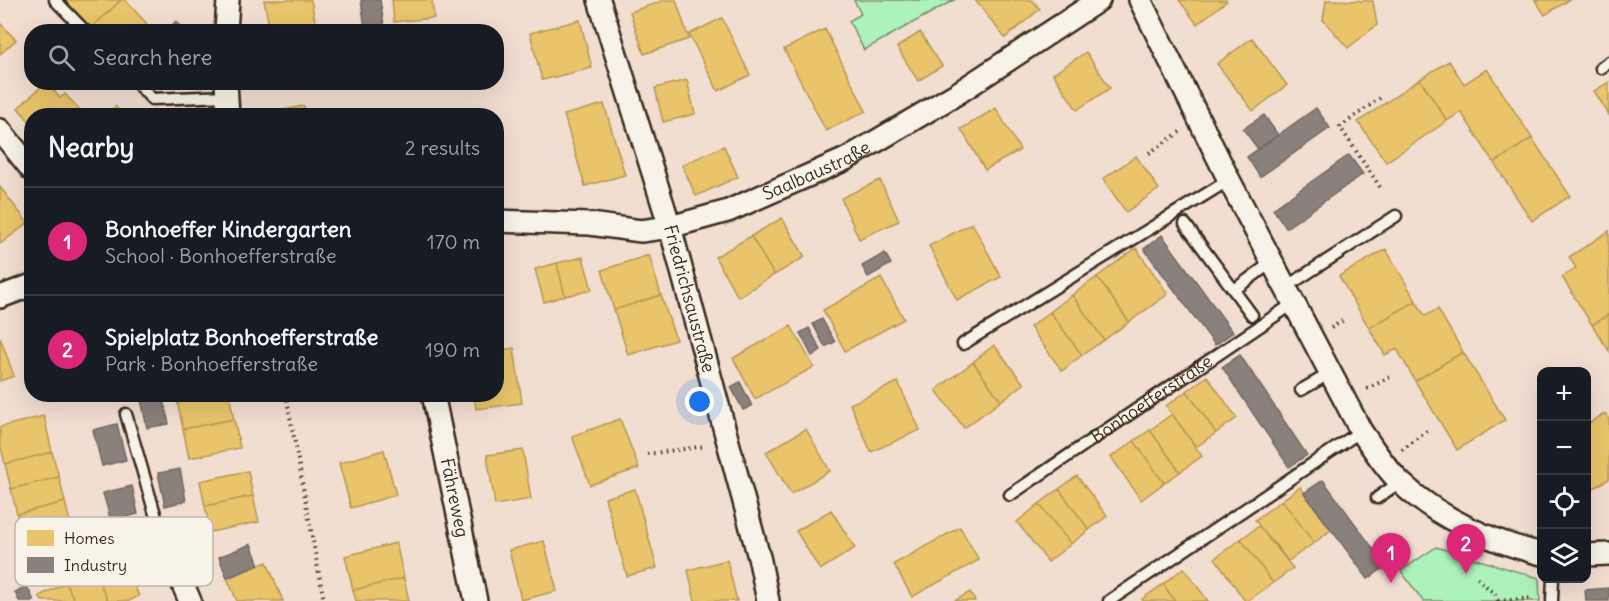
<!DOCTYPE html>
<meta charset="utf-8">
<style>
:root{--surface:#171b24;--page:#20242c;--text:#f1f3f6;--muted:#9ea1a6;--line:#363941;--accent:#db2777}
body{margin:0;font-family:Delius,sans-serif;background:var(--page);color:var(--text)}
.controls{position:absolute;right:18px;bottom:18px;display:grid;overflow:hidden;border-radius:12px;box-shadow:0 6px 24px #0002}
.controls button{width:54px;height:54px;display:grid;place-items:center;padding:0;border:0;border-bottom:2px solid var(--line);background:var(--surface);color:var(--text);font:30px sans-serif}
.you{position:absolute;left:700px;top:402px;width:21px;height:21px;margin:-15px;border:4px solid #fff;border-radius:50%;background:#1a73e8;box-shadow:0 0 0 9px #1a73e833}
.badge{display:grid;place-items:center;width:39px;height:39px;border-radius:50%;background:var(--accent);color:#fff;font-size:20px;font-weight:700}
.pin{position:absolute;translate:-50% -50px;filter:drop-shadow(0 2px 3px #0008)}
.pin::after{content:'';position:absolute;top:32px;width:21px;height:18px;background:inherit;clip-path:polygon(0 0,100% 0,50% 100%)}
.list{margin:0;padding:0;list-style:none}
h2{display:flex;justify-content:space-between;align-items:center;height:78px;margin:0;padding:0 24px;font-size:26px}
h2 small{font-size:20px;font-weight:400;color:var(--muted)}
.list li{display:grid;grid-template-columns:39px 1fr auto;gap:18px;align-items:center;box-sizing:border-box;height:108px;padding:0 24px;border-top:2px solid var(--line)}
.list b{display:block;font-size:22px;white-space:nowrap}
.list p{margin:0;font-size:20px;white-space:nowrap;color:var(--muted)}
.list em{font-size:20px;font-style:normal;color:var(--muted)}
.icon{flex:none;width:33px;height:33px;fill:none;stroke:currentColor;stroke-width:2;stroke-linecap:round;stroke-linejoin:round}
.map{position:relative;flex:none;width:1609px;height:601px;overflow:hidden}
.search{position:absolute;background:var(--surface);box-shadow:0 6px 24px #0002;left:24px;top:24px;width:480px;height:66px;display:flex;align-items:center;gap:15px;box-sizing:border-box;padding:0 21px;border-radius:24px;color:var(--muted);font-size:22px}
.panel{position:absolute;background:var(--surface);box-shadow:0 6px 24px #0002;left:24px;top:108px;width:480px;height:294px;border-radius:24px}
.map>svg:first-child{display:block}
.green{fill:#adf1bb;stroke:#748e6c;stroke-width:1.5}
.homes{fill:#e9c46a;stroke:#b59653;stroke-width:1.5}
.industry{fill:#8a817c;stroke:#726760;stroke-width:1.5}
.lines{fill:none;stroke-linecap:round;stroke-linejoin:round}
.service-casing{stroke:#3b2a1e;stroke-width:15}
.minor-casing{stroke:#3b2a1e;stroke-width:26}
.path{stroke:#3b2a1e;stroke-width:4;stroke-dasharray:1.5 4.5;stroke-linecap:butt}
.service{stroke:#f7f3e8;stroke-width:10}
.minor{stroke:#f7f3e8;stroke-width:21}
.labels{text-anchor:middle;stroke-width:6;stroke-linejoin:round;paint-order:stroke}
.street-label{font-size:18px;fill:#3b2a1e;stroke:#f7f3e8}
.key{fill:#f7f3e8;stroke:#bfb7ab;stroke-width:1.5}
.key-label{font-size:16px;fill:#3b2a1e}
</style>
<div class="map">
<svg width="1609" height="601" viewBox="0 0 1609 601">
<rect width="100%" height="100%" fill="#f2ded1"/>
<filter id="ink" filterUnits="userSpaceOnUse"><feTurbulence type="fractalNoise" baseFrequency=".0167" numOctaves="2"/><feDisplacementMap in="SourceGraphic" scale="12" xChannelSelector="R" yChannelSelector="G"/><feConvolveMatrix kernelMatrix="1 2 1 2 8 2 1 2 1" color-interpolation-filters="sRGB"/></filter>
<g filter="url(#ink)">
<path class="green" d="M854 0H954L864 50 849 21 861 14Z
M1436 547 1539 578 1540 601H1423L1401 571Z"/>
<path class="homes" d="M68 0H121L91 28 66 2Z
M121 0H125L147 24 140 32H93L91 28Z
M264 0H311L317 30 270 32Z
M392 0H432L434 18 394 22Z
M665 0H676L689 39 644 54 630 12Z
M975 0H1032L1040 9 1005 38Z
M1179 0H1226L1227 1 1197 24Z
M1326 0 1373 1 1377 25 1348 48 1323 20Z
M1535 0H1569L1545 15Z
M722 18 750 75 718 91 689 34Z
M580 20 592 68 542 80 530 33Z
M0 23 16 40 0 54Z
M825 29 866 111 826 131 784 49Z
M920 32 942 66 918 81 897 47Z
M1252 38 1287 85 1253 111 1217 64Z
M1086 52 1110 88 1077 110 1053 74Z
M1449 61 1464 84 1487 69 1532 138 1494 163 1461 112 1447 121 1420 79Z
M1420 79 1447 121 1386 162 1358 122Z
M687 80 695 114 663 122 655 88Z
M46 82 60 98 65 94 82 112 78 116H32V124L18 108Z
M1609 82V115L1594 91Z
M604 104 625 175 585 186 564 115Z
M115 106 124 116H104Z
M304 106 306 116H263V114Z
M996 108 1020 150 985 170 961 129Z
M1532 138 1570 196 1532 221 1494 163Z
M724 146 738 177 696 196 682 165Z
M1136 156 1159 189 1126 212 1103 179Z
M880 180 899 221 859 239 841 198Z
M0 187 28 223 0 244Z
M782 218 805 257 774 275 751 236Z
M972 223 1001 277 957 300 929 246Z
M1609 231V314L1592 325 1562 277 1576 268 1569 257Z
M751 236 774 275 738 297 715 257Z
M1136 248 1168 294 1129 322 1097 277Z
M1386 249 1416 301 1369 328 1339 276Z
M649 255 661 295 614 310 602 270Z
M583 257 592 290 565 296 557 263Z
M557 263 565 296 544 302 535 269Z
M1097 277 1129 322 1104 340 1072 295Z
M881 278 904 319 845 351 823 310Z
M661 295 676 340 628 355 614 310Z
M1072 295 1104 340 1082 355 1050 312Z
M1416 301 1425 316 1438 309 1463 352 1415 381 1397 349 1385 355 1369 328Z
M1050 312 1082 355 1062 371 1030 327Z
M1609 314V351L1592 325Z
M791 326 814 367 755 399 733 358Z
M0 337 14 376 0 381Z
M994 345 1024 384 1001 401 973 362Z
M514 348 522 403 476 409 474 394H496V351Z
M1463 352 1505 420 1457 450 1415 381Z
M973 362 1001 401 964 428 936 390Z
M1207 376 1237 418 1216 433 1187 391Z
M898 382 920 430 871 452 850 404Z
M1187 391 1216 433 1196 447 1166 406Z
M206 394H229L234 419 183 429 177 400Z
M1605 413 1609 419V479L1586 493V425Z
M1172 414 1202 456 1180 472 1150 430Z
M44 416 52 452 5 464 0 443V427Z
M234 419 240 448 189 458 183 429Z
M620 419 639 468 590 485 572 436Z
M806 429 830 471 791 494 766 452Z
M1150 430 1180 472 1164 483 1134 441Z
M1134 441 1164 483 1141 500 1111 457Z
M384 450 396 495 351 508 339 463Z
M523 450 531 499 495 505 487 455Z
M52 452 59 477 11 489 5 464Z
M248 471 253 496 205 506 200 481Z
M1077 476 1107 516 1089 530 1059 489Z
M59 477 65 502 17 514 11 489Z
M1300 487 1331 530 1314 543 1282 500Z
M635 489 657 568 627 576 605 498Z
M1059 489 1089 530 1071 544 1039 504Z
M253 496 259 522 210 532 205 506Z
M1282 500 1314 543 1288 561 1275 544 1271 542 1255 520Z
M65 502 74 538 26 550 17 514Z
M1039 504 1071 544 1048 562 1017 522Z
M831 510 855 548 820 570 796 531Z
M1259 526 1293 568 1273 583 1241 539Z
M960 527 979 560 912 597 894 564Z
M1241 539 1273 583 1247 601H1245L1215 558Z
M544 541 557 591 521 600 509 550Z
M396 543 404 578 353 590 345 556Z
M121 557 139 596 129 601H108L94 570Z
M727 560 737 601H695L688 570Z
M267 562 283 601H237L227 578Z
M1184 568 1208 601H1175L1163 584Z
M94 570 108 601H75L66 583Z
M404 578 409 601H356L353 590Z
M66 583 75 601H42L39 596Z
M1163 584 1175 601H1143L1142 599Z
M970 592 975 601H954Z"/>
<path class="industry" d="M361 0H380L384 25 365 28Z
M176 21 185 32H165Z
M1316 108 1330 128 1260 177 1247 157Z
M1264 115 1278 135 1258 149 1243 129Z
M1349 155 1363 174 1286 228 1273 209Z
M1162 235 1233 332 1215 345 1144 249Z
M885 253 891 264 868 277 862 266Z
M822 319 835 342 825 347 813 324Z
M809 328 821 350 812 356 800 333Z
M1240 355 1307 455 1289 467 1222 367Z
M740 382 752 406 743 410 731 387Z
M162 394 169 424 147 428 140 395Z
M117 424 126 460 102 466 93 430Z
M180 469 186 501 165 506 158 473Z
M1323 480 1386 566 1368 579 1304 493Z
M132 486 138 514 111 521 103 493Z
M251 544 259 565 227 578 219 557Z
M27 586 34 601H19L15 592Z
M1609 588V601H1586L1585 590Z"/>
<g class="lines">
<defs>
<g id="service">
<path d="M55 0 86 32"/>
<path d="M1601 68 1609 62"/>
<path d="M136 82 152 99 227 96"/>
<path d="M1185 224 1252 315"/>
<path d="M1286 287 1396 216"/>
<path d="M1234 290 1272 262"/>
<path d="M963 344 1229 180"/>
<path d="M1301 390 1331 373"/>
<path d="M126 414 160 531"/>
<path id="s1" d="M1010 495 1294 303"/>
<path d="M1377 498 1400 482"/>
<path d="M1109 601 1361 431"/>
<path d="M1552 601 1553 578"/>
</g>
<g id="minor">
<path id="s2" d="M599 0 670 227 760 561 768 601"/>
<path d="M1140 0 1229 180 1361 431C1373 448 1385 468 1401 483 1438 518 1492 542 1542 554"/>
<path d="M226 32 228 0"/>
<path d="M226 82 228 116"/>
<path d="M0 130 32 170"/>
<path id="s3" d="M496 221 590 224 641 231 670 227 728 211 846 159 958 93 1099 0"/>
<path d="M0 297 32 285"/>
<path id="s4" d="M433 394 476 601"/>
<path d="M160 531 190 601"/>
<path d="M1586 555 1609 554"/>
</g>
</defs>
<use href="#service" class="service-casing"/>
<use href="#minor" class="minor-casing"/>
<path class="path" d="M1149 153 1180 132
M1380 187 1340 127 1380 98
M1331 328 1345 319
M1367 389 1390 377
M286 394 324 601
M1402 450 1428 430
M647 454 706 446
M1477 578 1495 594 1498 601
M1498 601 1533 598"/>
<use href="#service" class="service"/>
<use href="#minor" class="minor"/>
</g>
</g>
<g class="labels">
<g class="street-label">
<text dy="6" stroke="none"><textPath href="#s3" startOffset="332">Saalbaustraße</textPath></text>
<text dy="6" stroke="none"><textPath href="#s2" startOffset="312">Friedrichsaustraße</textPath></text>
<text dy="6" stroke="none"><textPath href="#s1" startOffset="171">Bonhoefferstraße</textPath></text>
<text dy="6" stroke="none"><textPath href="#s4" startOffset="106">Fähreweg</textPath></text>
</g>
</g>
<rect x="15" y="517" width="198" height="69" rx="9" class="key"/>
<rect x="27" y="530" width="27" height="16" fill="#e9c46a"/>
<rect x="27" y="557" width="27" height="16" fill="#8a817c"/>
<g class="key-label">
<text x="64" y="544">Homes</text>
<text x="64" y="571">Industry</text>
</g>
</svg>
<div class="controls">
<button>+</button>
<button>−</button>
<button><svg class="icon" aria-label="locate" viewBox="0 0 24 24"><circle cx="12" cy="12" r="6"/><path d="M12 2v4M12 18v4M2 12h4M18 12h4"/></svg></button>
<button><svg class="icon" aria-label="layers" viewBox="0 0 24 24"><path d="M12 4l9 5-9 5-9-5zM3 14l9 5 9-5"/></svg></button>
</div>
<div class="you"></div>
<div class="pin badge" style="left:1391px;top:583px">1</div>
<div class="pin badge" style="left:1466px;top:574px">2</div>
<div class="search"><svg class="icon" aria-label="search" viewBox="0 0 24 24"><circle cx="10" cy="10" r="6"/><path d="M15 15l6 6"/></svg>Search here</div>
<section class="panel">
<h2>Nearby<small>2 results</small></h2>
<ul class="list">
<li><span class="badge">1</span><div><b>Bonhoeffer Kindergarten</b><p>School · Bonhoefferstraße</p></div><em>170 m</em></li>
<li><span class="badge">2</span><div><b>Spielplatz Bonhoefferstraße</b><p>Park · Bonhoefferstraße</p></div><em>190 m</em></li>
</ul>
</section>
</div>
